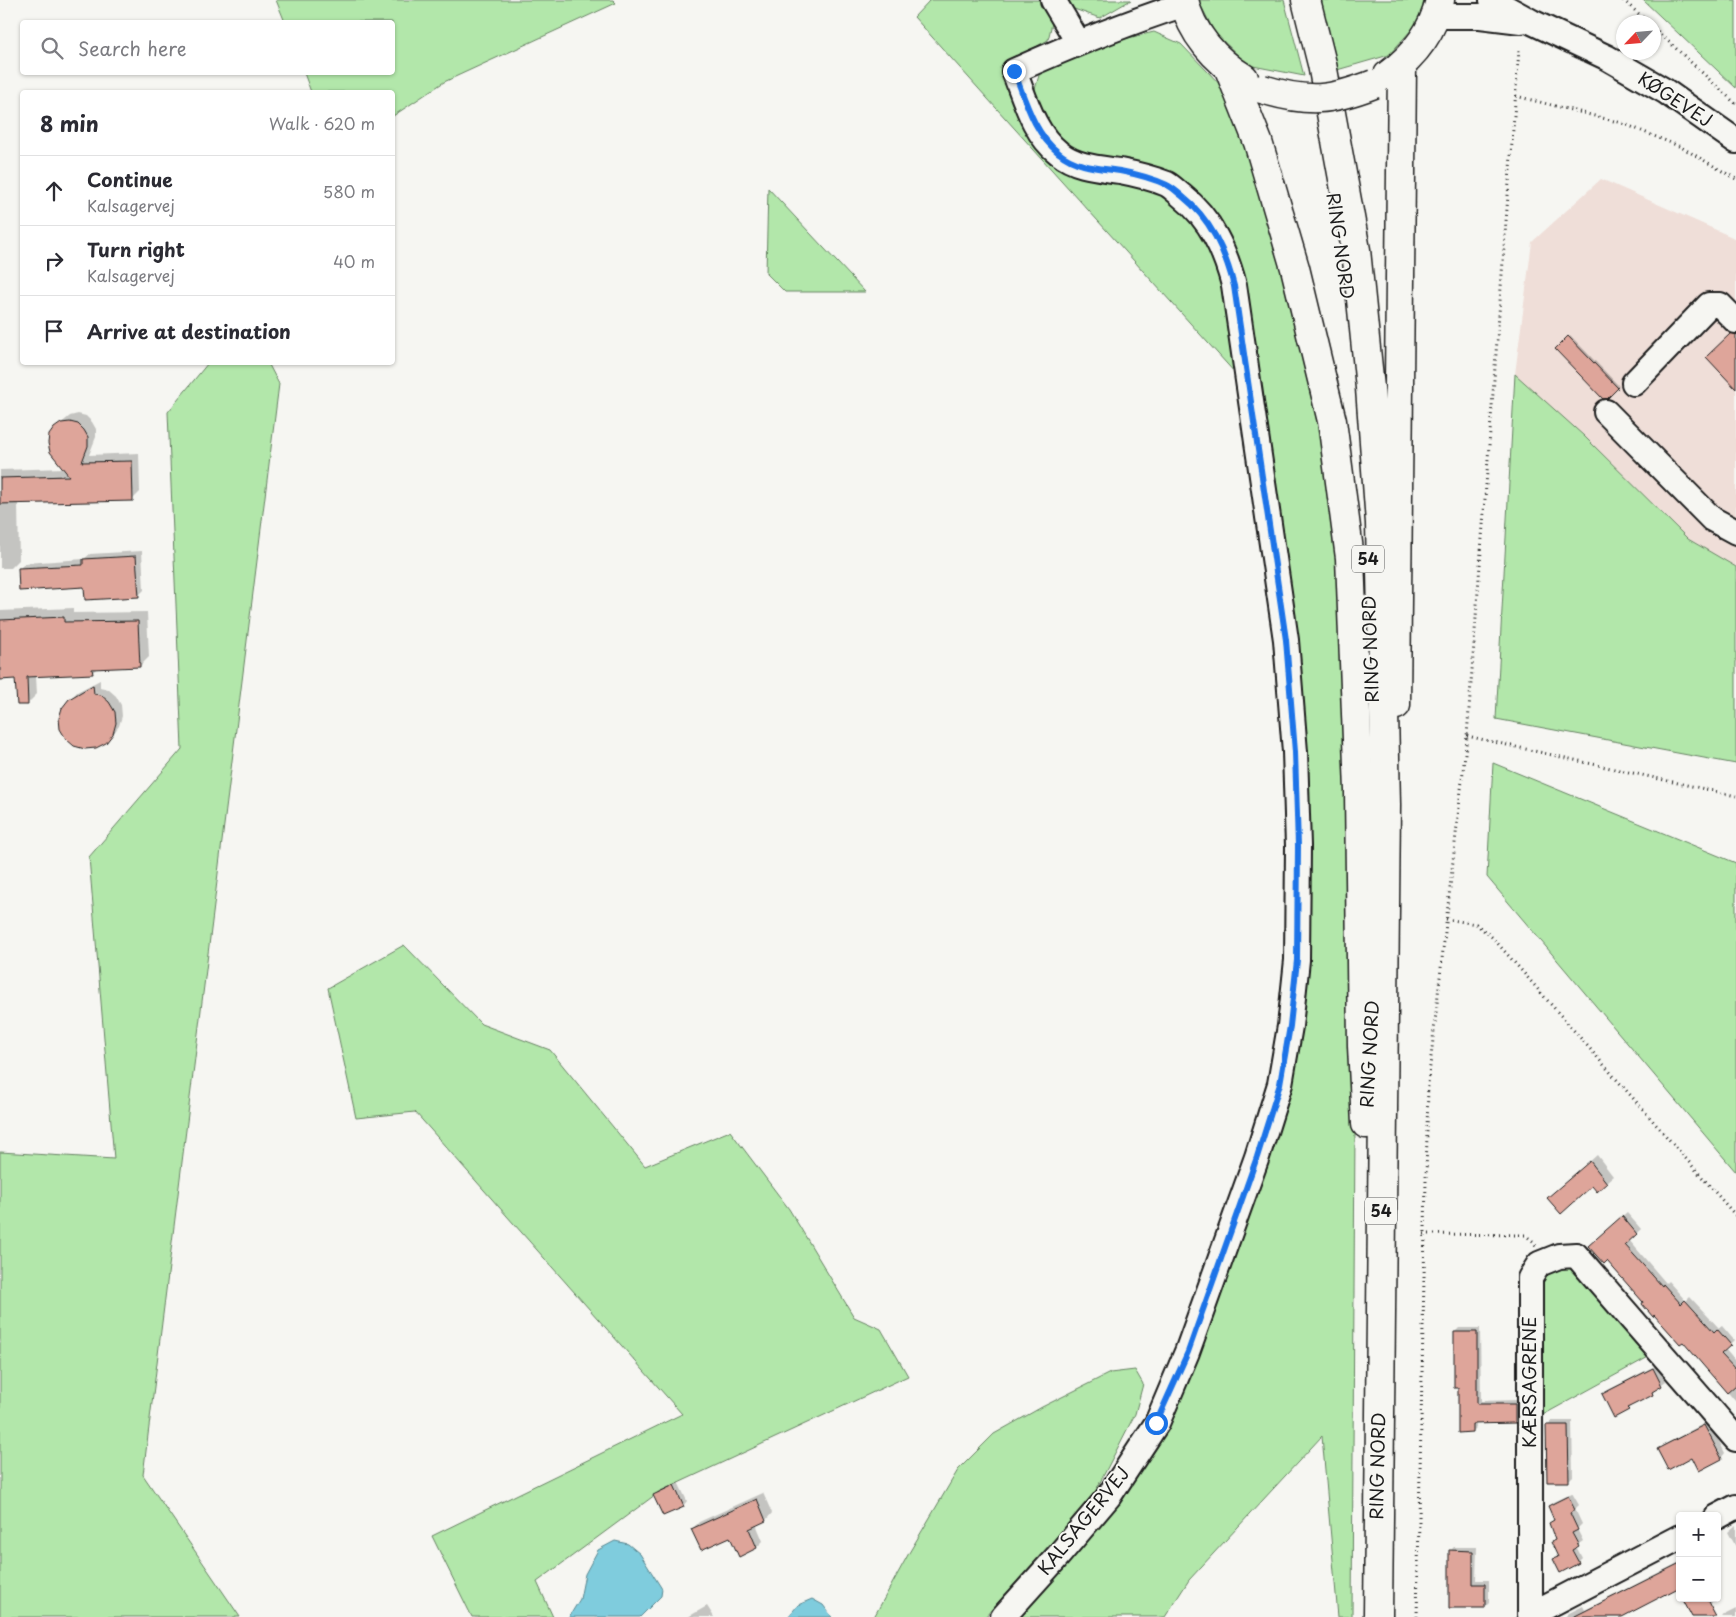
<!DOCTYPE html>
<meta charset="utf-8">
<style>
:root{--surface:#fff;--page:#f7f7f7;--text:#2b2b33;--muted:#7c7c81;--line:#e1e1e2}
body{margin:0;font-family:"Playpen Sans",sans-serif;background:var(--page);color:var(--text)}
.controls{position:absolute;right:15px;bottom:15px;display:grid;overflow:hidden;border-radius:5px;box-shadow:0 1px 4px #0004}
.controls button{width:45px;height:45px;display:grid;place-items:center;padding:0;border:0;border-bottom:1px solid var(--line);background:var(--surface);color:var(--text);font:25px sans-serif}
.compass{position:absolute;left:1616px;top:15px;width:45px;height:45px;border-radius:50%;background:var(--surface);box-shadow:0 1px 4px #0004;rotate:244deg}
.stop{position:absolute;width:15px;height:15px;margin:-11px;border:4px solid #1a73e8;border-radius:50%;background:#fff}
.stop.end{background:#1a73e8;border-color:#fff;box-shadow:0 1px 5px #0008}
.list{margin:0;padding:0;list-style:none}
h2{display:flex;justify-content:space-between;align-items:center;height:65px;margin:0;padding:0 20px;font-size:21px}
h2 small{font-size:16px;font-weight:400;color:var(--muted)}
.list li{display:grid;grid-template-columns:32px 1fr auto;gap:15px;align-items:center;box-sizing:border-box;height:70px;padding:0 20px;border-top:1px solid var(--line)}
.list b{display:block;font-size:19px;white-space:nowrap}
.list p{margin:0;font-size:16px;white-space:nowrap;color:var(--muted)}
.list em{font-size:16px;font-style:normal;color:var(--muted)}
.icon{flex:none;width:28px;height:28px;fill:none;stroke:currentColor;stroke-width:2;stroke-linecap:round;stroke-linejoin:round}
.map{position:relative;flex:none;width:1736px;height:1617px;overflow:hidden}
.search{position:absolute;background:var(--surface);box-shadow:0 1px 4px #0004;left:20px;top:20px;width:375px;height:55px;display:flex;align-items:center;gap:12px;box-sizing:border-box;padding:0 18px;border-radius:5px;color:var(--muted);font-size:19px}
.panel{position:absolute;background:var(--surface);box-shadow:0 1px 4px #0004;left:20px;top:90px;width:375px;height:275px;border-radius:5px}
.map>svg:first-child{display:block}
.built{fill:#efded8}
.green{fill:#b2e7aa;stroke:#678263}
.water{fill:#7fccdd;stroke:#578690}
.shadow{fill:#0003}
.building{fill:#dea59a;stroke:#1c1c1c}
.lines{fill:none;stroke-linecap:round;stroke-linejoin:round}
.minor-casing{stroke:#1c1c1c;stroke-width:28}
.major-casing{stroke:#1c1c1c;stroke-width:31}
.highway-casing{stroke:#1c1c1c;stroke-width:31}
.path{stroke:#1c1c1c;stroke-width:3;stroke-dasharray:1 4;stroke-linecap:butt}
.minor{stroke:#f6f6f2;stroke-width:24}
.major{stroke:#f6f6f2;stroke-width:28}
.highway{stroke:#f6f6f2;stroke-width:28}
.major-bridge-casing{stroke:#1c1c1c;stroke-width:31;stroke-linecap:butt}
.major-bridge{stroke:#f6f6f2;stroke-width:28}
.route{stroke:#1a73e8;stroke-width:6}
.labels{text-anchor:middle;stroke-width:4;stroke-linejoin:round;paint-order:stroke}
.shield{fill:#f6f6f2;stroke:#5d5d5c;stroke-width:1}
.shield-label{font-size:16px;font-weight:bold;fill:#1c1c1c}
.street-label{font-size:18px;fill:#1c1c1c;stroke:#f6f6f2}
</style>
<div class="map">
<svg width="1736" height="1617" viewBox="0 0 1736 1617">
<rect width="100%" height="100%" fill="#f6f6f2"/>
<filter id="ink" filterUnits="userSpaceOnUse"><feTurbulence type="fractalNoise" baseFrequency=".02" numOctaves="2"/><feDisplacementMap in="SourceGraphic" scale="10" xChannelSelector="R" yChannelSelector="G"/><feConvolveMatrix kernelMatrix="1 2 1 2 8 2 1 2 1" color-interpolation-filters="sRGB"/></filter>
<g filter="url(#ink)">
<path class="built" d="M1601 179 1732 237 1736 240V567L1688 539 1515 374 1532 242Z"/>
<path class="green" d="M276 0H613L616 3 444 82 393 116 392 92H311L304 73 392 72V22H285Z
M930 0H1041L1053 19 1048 40 1000 67 1034 136 1163 191 1191 213 1228 284 1236 374 914 17Z
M1066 0H1131L1100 18 1071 8Z
M1198 0H1284L1304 76 1248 65 1215 33Z
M1320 0H1424L1420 20 1389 55 1337 70Z
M1643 0H1736V88Z
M1154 32 1181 44 1233 98 1252 144 1324 424 1343 564 1355 1126 1352 1617H1338L1322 1436 1189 1580 1165 1617H1010L1114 1499 1289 1083 1305 958 1243 285 1201 201 1080 157 1049 132 1033 96 1040 72 1098 45Z
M768 188 865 292H785L766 273Z
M208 363H268L279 384 143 1475 240 1617H0V1152L114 1159 89 857 182 749 168 412Z
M1515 374 1584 436 1688 539 1736 567V764L1496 719Z
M1493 763 1736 863V1172L1487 877Z
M404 945 481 1024 550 1050 645 1166 730 1131 789 1209 854 1317 881 1329 908 1376 659 1492 537 1582 553 1617H472L432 1536 682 1414 415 1112 356 1118 328 988Z
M1573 1264 1652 1355 1541 1416 1536 1282 1544 1269Z
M1135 1370 1143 1384 1135 1414 1093 1496 985 1617H874L909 1553 958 1470 994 1434 1042 1407 1110 1373Z"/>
<path class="water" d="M615 1541 628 1544 640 1554 662 1589 661 1596 640 1617H569L580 1599 585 1574 598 1550Z
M812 1599 823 1605 832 1617H788L798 1605Z"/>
<path class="shadow" d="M1571 336 1619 386 1607 397 1557 349Z
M78 414 86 416 92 422 96 429V437L89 455 139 453 140 492 132 500 18 503 19 560 11 568H0V470L65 468 55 428 70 416Z
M142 551 144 590 138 596 85 585 19 569 25 563 84 559 90 554Z
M73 608V613L147 612 149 657 140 666 97 668 92 673 36 676 37 694 27 704 16 678H0V611Z
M100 680V687L108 689 116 696 121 705 122 716 119 726 113 734 70 700 77 692Z
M1597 1155 1613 1176 1606 1182 1556 1192Z
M1627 1213 1641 1229 1629 1240 1666 1283 1668 1281 1686 1301 1690 1297 1719 1328 1722 1326 1734 1340 1725 1349 1736 1362V1402L1683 1340 1645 1302 1594 1242Z
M1459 1328H1480L1481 1401 1518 1400 1519 1418 1514 1422 1476 1423V1427L1472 1431 1459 1387 1455 1332Z
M1657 1365 1666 1381 1656 1388 1652 1394 1632 1405 1628 1409 1604 1395 1608 1390Z
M1552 1421H1572L1573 1476 1568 1481 1548 1426Z
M1709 1421 1725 1453 1721 1458 1692 1456 1659 1450 1663 1445Z
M678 1482 687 1501 683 1506 654 1495 659 1491Z
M763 1493 772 1513 766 1520 756 1524 763 1541 757 1547 740 1555 731 1535 692 1529 699 1522Z
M1572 1493 1579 1505 1575 1509 1582 1524 1577 1529 1583 1541 1576 1546 1582 1558 1578 1562 1555 1559 1559 1555 1552 1543 1556 1539 1550 1523 1555 1518 1549 1506 1553 1502Z
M1736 1525V1547L1728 1532Z
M1454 1547H1477L1476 1580H1489V1603L1485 1607 1450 1551Z
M1680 1562V1591L1677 1587 1622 1616V1617H1565L1569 1613 1583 1606 1585 1610Z
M1683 1598H1713L1714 1600 1709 1604Z
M707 1606 714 1617H688Z
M1736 1609V1617H1721L1722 1616Z"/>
<path class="building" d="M1731 333 1736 334V389L1706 357Z
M1568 336 1618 388 1607 399H1603L1555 349Z
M70 422 78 424 84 430 88 437V446L82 462 132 461 133 501 0 504V478L69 476 50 452 48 443 49 435 54 428 61 423Z
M136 556 139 597 85 600 84 587 19 591 18 568 83 565V559Z
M64 617V622L138 621 140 667 92 669 93 674 27 677 28 705H17L15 679 0 680V620Z
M93 685 94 694 101 695 109 702 115 712 116 723 113 734 106 743 96 748 85 749 74 746 66 739 60 729 59 718 62 708 69 699Z
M1590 1161 1607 1183 1597 1192 1592 1186 1561 1214 1547 1198Z
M1622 1216 1637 1234 1625 1245 1662 1286 1663 1284 1681 1304 1685 1300 1714 1332 1717 1329 1731 1345 1721 1354 1736 1370V1385L1727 1393 1683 1342 1680 1344 1654 1315 1653 1317 1642 1304 1643 1302 1607 1261 1604 1264 1588 1246Z
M1454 1332H1477V1404H1515V1423L1472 1424V1432L1458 1433V1388H1454Z
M1653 1368 1662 1386 1652 1392 1653 1395 1627 1408 1629 1410 1614 1418 1602 1394Z
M1546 1425H1568L1569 1482H1547Z
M1704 1425 1722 1459 1699 1471 1692 1457 1668 1470 1657 1449Z
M674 1485 684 1507 663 1516 653 1495Z
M1568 1496 1575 1510 1570 1513 1578 1530 1572 1533 1579 1546 1572 1550 1579 1563 1560 1573 1553 1559 1558 1557 1551 1542 1555 1540 1549 1523 1554 1520 1548 1506Z
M757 1499 766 1521 749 1529 757 1548 739 1557 730 1537 701 1550 691 1529Z
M1449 1550 1473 1551V1584H1485V1608H1449Z
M1680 1563V1587L1622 1617H1573Z
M1682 1598H1706L1716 1617H1692Z"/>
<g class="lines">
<defs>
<path id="minor" d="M1053 0 1078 42
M1492 0 1532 22 1606 57 1665 91 1736 141
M1436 16H1480L1521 21
M1634 383 1709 305H1720L1736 321
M1606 412 1712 519 1736 532
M1717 1517 1736 1507
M1680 1537 1530 1615V1278L1539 1264 1559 1256 1576 1255 1736 1439
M1003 1617 1058 1556 1109 1496 1157 1423 1187 1352 1257 1157 1280 1084 1290 1026 1297 960 1298 846 1295 752 1286 640 1234 285C1225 251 1211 219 1182 196 1177 192 1172 187 1167 184 1152 178 1136 174 1120 171 1099 168 1076 167 1059 153 1034 134 1025 99 1014 71 1070 46 1126 23 1185 4"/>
<path id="major" d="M1184 0C1191 33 1216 61 1244 78
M1229 69 1258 142 1295 268 1332 421 1350 558 1359 791 1362 1046 1366 1124
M1388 75C1414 56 1433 32 1440 0
M1396 705 1402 65"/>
<path id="highway" d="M1306 0 1322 64 1356 250 1370 388 1380 523 1386 805 1378 1617"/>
</defs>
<use href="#minor" class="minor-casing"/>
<use href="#major" class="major-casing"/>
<use href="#highway" class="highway-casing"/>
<path class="path" d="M1623 0 1648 22
M1654 28 1736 104
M1516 96 1622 123 1681 147 1736 179
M1467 736 1736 796
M1446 919 1476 924 1493 938 1736 1216
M1424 1234 1525 1235 1534 1242 1536 1246
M1417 1617 1428 1084 1467 736 1519 50"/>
<use href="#minor" class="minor"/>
<use href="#major" class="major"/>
<use href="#highway" class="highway"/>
<defs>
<path id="major-bridge" d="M1262 89C1308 103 1330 101 1374 84"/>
</defs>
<use href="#major-bridge" class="major-bridge-casing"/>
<use href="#major-bridge" class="major-bridge"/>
</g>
</g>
<g class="lines" filter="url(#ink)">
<path class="route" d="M1014 71C1025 99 1034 134 1059 153 1076 167 1099 168 1120 171 1136 174 1152 178 1167 185 1172 187 1177 192 1182 196 1211 219 1225 251 1234 286L1286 640 1295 752 1298 846 1297 960 1290 1026 1280 1084 1257 1157 1188 1352 1156 1423"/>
</g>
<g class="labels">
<g class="shield">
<rect x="1352" y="545.5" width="32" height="27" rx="4"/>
<rect x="1365" y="1197.5" width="32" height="27" rx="4"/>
</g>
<g class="shield-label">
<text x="1368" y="565">54</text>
<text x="1381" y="1217">54</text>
</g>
<g class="street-label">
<text transform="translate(1675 100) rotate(33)" y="6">KØGEVEJ</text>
<text transform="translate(1340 246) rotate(82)" y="6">RING NORD</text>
<text transform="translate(1371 649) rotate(-92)" y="6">RING NORD</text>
<text transform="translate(1370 1054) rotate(-87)" y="6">RING NORD</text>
<text transform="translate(1530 1382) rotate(-90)" y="6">KÆRSAGRENE</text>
<text transform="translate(1378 1466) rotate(-89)" y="6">RING NORD</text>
<text transform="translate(1084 1521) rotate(-51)" y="6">KALSAGERVEJ</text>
</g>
</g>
</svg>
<div class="controls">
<button>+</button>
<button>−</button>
</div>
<svg class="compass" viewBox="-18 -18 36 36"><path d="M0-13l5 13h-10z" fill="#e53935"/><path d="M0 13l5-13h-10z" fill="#7c7c81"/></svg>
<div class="stop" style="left:1156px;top:1423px"></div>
<div class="stop end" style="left:1014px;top:71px"></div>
<div class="search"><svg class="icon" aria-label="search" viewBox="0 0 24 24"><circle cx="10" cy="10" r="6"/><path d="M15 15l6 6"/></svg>Search here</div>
<section class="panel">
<h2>8 min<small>Walk · 620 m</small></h2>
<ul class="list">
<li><svg class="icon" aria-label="ahead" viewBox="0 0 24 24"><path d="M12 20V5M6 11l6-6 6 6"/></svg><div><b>Continue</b><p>Kalsagervej</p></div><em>580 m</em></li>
<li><svg class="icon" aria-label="right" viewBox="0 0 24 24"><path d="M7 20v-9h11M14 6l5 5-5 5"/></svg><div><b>Turn right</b><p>Kalsagervej</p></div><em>40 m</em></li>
<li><svg class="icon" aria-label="arrive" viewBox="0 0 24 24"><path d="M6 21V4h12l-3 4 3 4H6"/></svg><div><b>Arrive at destination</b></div></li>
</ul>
</section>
</div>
